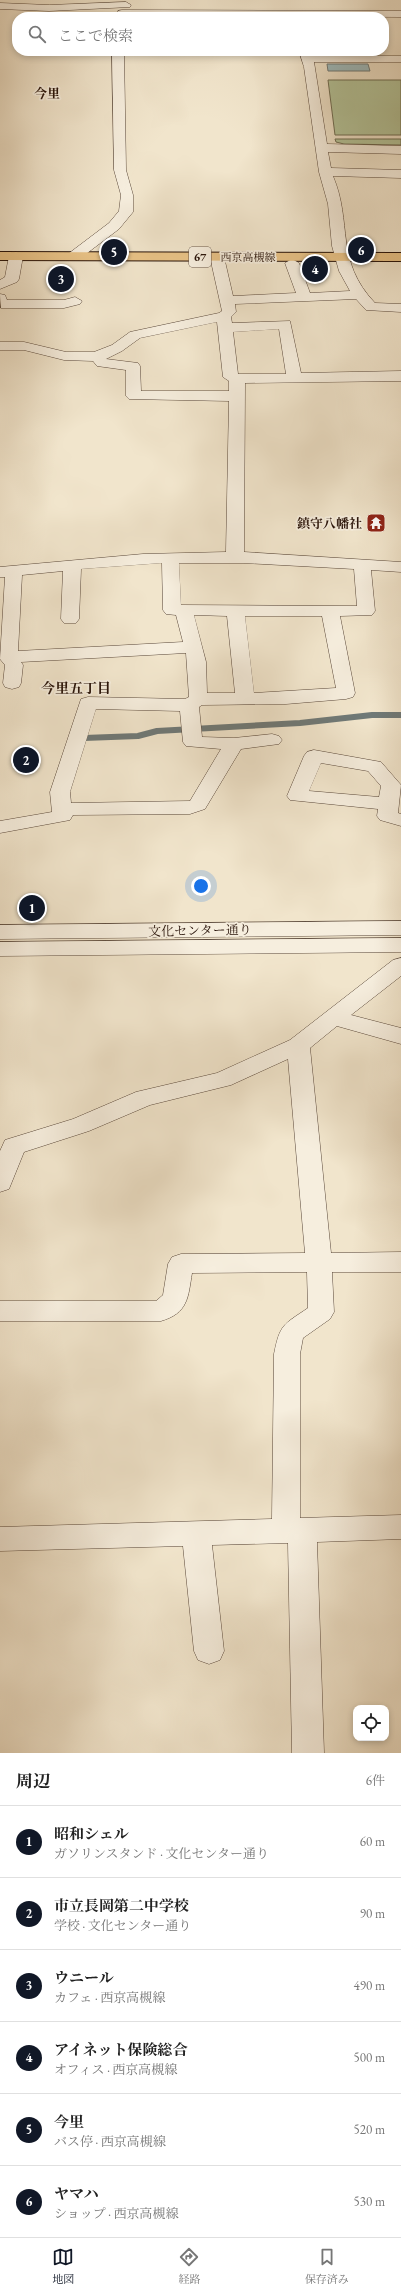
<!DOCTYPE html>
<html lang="ja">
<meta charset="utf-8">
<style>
:root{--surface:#fff;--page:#f6f6f6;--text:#222;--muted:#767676;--line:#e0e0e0;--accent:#111827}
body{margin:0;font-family:"EB Garamond","Noto Serif JP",serif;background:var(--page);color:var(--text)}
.controls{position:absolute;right:12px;bottom:12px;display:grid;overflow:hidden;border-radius:8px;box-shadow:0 2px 6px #0003}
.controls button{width:36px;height:36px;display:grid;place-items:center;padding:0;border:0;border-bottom:1px solid var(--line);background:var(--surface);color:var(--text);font:20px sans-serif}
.you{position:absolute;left:201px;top:886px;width:14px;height:14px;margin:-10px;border:3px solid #fff;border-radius:50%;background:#1a73e8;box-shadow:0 0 0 6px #1a73e833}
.badge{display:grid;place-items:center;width:26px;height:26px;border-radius:50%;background:var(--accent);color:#fff;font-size:13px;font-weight:700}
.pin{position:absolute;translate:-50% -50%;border:2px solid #fff;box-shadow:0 1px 4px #0006}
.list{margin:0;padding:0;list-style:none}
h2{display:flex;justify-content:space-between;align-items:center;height:52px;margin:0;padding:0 16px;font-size:17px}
h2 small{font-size:13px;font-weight:400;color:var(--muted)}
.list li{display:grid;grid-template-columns:26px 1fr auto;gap:12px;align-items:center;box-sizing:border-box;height:72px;padding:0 16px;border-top:1px solid var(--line)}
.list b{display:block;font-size:15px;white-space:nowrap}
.list p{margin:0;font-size:13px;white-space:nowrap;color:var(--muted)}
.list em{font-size:13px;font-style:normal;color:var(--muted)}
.icon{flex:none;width:22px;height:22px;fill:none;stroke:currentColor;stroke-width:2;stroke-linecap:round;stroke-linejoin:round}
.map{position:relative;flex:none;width:401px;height:1753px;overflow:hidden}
.search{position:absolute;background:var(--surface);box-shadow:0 2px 6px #0003;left:12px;right:12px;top:12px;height:44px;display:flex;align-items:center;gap:10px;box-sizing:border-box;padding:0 14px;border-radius:16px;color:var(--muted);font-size:15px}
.sheet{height:484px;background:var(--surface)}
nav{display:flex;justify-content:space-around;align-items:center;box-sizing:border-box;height:56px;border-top:1px solid var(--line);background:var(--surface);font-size:11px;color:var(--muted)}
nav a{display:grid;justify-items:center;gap:2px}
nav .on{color:var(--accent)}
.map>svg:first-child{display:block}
.green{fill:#b5c69c;stroke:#6e6c52}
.water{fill:#9ebdc1;stroke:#6f7977}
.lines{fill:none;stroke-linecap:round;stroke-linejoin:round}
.stream{stroke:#6f7977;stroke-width:6}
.minor-casing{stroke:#5a483a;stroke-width:1}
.major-casing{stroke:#281309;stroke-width:2}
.minor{fill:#f6eede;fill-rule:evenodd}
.major{fill:#e8c286;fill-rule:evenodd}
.labels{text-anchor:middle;stroke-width:3.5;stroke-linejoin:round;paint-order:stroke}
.far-street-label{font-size:11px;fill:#281309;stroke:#f6eede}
.shield{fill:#f6eede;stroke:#665549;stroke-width:1}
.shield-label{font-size:12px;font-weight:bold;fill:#281309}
.far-quarter-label{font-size:13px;font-weight:bold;fill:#281309;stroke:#f6eede}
.poi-label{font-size:13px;font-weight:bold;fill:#281309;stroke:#f6eede;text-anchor:end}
.street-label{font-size:13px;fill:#281309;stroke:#f6eede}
.neighbourhood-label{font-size:14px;font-weight:bold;fill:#281309;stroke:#f6eede}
</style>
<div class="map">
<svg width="401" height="1753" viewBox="0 0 401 1753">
<rect width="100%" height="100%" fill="#f1e5cc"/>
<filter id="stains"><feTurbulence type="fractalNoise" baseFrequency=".005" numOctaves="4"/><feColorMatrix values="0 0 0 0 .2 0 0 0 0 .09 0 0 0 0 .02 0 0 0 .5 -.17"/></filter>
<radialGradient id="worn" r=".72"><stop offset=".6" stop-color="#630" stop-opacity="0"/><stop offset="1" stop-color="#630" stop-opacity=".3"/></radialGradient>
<path class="green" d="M328 80H401V135H335Z
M335 139H401V145L344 144 336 142Z"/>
<path class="water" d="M327 64H368L370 71H328Z"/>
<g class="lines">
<path class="stream" d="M84 738 138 736 157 731 300 723 372 715H401"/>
<defs>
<path id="minor" d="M126 2 131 5 130 7 49 11 0 9V3L49 5Z
M122 10 401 11V17L118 15V11Z
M112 51H124L126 170 133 195V212L119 229 78 260H68L66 257 68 254 109 223 119 211 121 195 114 170Z
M299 51H311L312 56H401V62H314L327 144 401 146V154L328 152 331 168 401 170V178L333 176C353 223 334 260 375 303L401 304V312L366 310 356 299 235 304 236 312 231 317 232 323 290 321 301 373 401 371V381L245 383 244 552 401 562V572L371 570 375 611 372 615 340 616 355 693 353 697 346 699 286 704 202 705 199 707 202 737 234 738 272 734 279 736 282 740 279 744 241 749 205 809 190 814 73 815 70 820 0 833V821L52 812 50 792 81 699 88 697 185 699 189 697 186 653 21 662 23 665 21 683 19 687 12 689 5 687 3 683 5 665 0 659 5 577H0V567L143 554 226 552 229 401 129 399 126 396V370L97 366 93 361 64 360 24 350H0V342H24L66 352H94L112 345 130 332 219 313 222 311 210 257 217 253 224 257 233 296 296 293 285 263 292 259 299 263 310 293 350 291 339 271 332 246 328 204 319 172 304 67ZM217 322 223 377 229 381V391H141L140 366 138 363 106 359 122 351 140 338ZM279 329 286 374H238L233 332ZM162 563 163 610 166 614 176 615 183 642 18 651 22 575 63 571 61 619 64 623H76L79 619 81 569ZM179 563H244L354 569 357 606 181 605ZM194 615 227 616 235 693H207L206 662ZM245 616H322L336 688 254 693ZM96 709 180 711 183 742 186 746 221 749 190 801 71 803 70 792Z
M16 252 23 256 19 279 17 282 0 289V280L5 277 9 256Z
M0 294 5 295 7 300H64L75 297 82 301 80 304 64 308H1Z
M314 750 381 762 401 785 398 813 401 814V826L380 820 377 816 378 809 290 800 287 796 304 756 307 752ZM321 763 368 771 381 786 379 797 309 791Z
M401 921V935L0 939V925Z
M401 938V952L0 956V942Z
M401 958V976L351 1015 401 1028V1044L337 1026 310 1048 331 1253 401 1252V1272H332L334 1312 330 1319 303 1338 300 1354V1518L401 1515V1539L317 1542 324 1753H292L288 1543 212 1545 224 1651 220 1660 209 1664 198 1660 194 1651 183 1546 0 1551V1527L272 1519 274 1354C280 1324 283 1325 308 1308L307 1272 192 1273C188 1298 188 1313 161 1321H0V1301H156L163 1295 168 1264 172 1257 181 1254 305 1253 288 1059 231 1085 150 1105 89 1131 24 1152 9 1189 0 1192V1151L5 1140 73 1119 136 1092 217 1073 290 1040 393 960Z"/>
<path id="major" d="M0 252 401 253V261L0 260Z"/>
</defs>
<use href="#minor" class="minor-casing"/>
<use href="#major" class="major-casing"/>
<use href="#minor" class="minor"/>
<use href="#major" class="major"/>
</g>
<defs>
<symbol id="temple-square" viewBox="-11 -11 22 22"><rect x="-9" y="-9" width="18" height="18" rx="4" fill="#8f2418" stroke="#f6eede"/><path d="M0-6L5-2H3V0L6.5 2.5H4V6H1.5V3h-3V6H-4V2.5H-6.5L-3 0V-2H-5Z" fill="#fff"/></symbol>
</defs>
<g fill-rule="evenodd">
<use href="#temple-square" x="365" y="512" width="22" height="22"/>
</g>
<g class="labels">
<g class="far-street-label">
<text x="248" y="261">西京高槻線</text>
</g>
<rect class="shield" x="189" y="247" width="22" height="20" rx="3"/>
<g class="shield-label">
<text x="200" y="261">67</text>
</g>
<g class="far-quarter-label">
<text x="47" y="98">今里</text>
</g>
<g class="poi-label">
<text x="362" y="528">鎮守八幡社</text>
</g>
<g class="street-label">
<text transform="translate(200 930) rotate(-1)" y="5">文化センター通り</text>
</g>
<g class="neighbourhood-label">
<text x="76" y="693">今里五丁目</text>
</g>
</g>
<rect width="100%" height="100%" filter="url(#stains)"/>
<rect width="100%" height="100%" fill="url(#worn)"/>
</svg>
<div class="controls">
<button><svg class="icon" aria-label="locate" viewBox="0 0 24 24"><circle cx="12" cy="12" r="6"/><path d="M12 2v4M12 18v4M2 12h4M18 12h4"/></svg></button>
</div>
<div class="you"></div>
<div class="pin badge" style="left:32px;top:908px">1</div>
<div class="pin badge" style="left:26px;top:760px">2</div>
<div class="pin badge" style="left:61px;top:279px">3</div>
<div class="pin badge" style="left:315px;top:269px">4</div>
<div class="pin badge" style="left:114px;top:252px">5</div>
<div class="pin badge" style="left:361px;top:250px">6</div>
<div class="search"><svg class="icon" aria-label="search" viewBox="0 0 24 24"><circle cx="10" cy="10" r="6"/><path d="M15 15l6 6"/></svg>ここで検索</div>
</div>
<section class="sheet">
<h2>周辺<small>6件</small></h2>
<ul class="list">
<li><span class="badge">1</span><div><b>昭和シェル</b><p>ガソリンスタンド · 文化センター通り</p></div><em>60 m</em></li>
<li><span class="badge">2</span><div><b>市立長岡第二中学校</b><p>学校 · 文化センター通り</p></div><em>90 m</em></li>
<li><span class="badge">3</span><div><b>ウニール</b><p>カフェ · 西京高槻線</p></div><em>490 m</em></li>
<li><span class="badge">4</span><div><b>アイネット保険総合</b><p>オフィス · 西京高槻線</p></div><em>500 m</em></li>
<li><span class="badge">5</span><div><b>今里</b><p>バス停 · 西京高槻線</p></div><em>520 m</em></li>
<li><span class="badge">6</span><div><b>ヤマハ</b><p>ショップ · 西京高槻線</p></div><em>530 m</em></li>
</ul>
</section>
<nav>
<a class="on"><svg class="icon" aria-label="map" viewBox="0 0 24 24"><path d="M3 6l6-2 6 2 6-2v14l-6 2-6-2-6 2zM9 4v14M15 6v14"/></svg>地図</a>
<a><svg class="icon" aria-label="directions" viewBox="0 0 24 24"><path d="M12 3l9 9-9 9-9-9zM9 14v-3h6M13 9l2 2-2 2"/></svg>経路</a>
<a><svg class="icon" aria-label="saved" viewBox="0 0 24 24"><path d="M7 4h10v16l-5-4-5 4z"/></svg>保存済み</a>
</nav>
